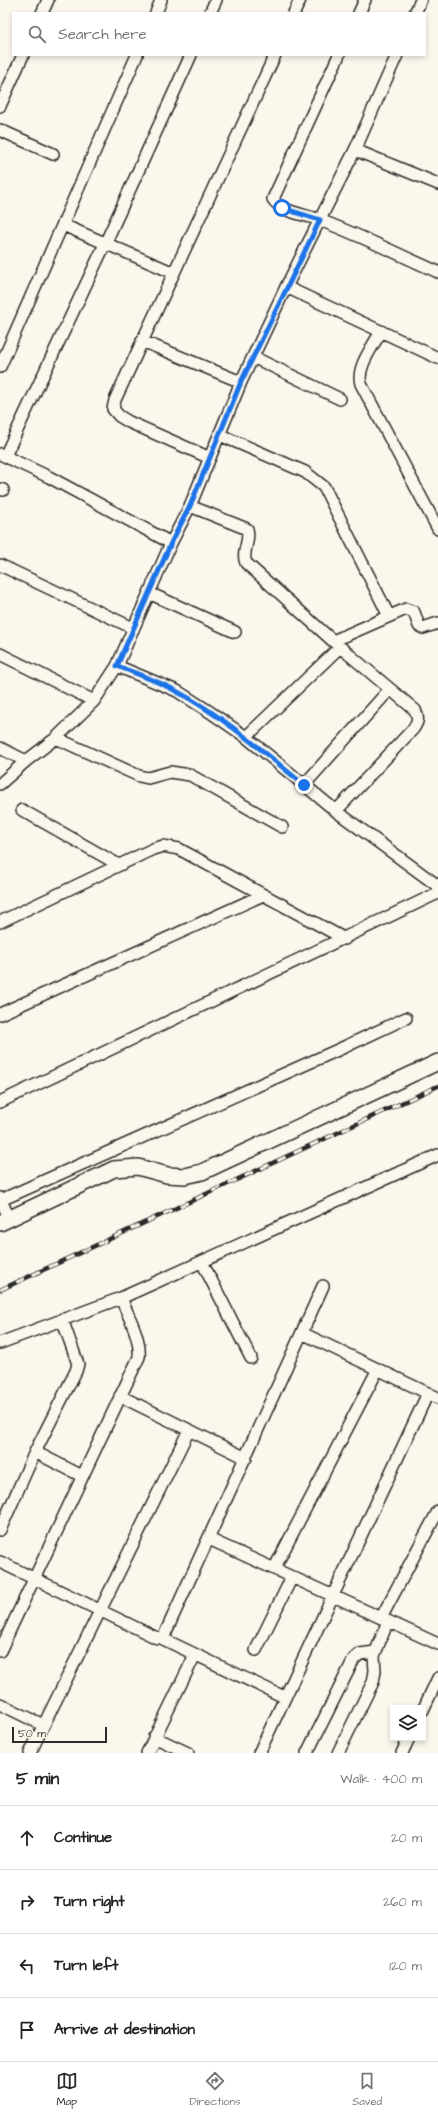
<!DOCTYPE html>
<meta charset="utf-8">
<style>
:root{--surface:#fff;--page:#f6f6f6;--text:#222;--muted:#767676;--line:#e0e0e0;--accent:#2b2b2b}
body{margin:0;font-family:"Architects Daughter",sans-serif;background:var(--page);color:var(--text)}
.controls{position:absolute;right:12px;bottom:12px;display:grid;overflow:hidden;border-radius:0px;box-shadow:0 2px 6px #0003}
.controls button{width:36px;height:36px;display:grid;place-items:center;padding:0;border:0;border-bottom:1px solid var(--line);background:var(--surface);color:var(--text);font:20px sans-serif}
.scale{position:absolute;left:12px;bottom:10px;width:95px;box-sizing:border-box;padding-left:4px;border:2px solid #2b2b2b;border-top:0;font-size:11px;line-height:14px;white-space:nowrap;color:#2b2b2b;-webkit-text-stroke:3px #fbf7ec;paint-order:stroke}
.stop{position:absolute;width:12px;height:12px;margin:-9px;border:3px solid #1a73e8;border-radius:50%;background:#fff}
.stop.end{background:#1a73e8;border-color:#fff;box-shadow:0 1px 4px #0008}
.list{margin:0;padding:0;list-style:none}
h2{display:flex;justify-content:space-between;align-items:center;height:52px;margin:0;padding:0 16px;font-size:17px}
h2 small{font-size:13px;font-weight:400;color:var(--muted)}
.list li{display:grid;grid-template-columns:26px 1fr auto;gap:12px;align-items:center;box-sizing:border-box;height:64px;padding:0 16px;border-top:1px solid var(--line)}
.list b{display:block;font-size:15px;white-space:nowrap}
.list em{font-size:13px;font-style:normal;color:var(--muted)}
.icon{flex:none;width:22px;height:22px;fill:none;stroke:currentColor;stroke-width:2;stroke-linecap:round;stroke-linejoin:round}
.map{position:relative;flex:none;width:438px;height:1753px;overflow:hidden}
.search{position:absolute;background:var(--surface);box-shadow:0 2px 6px #0003;left:12px;right:12px;top:12px;height:44px;display:flex;align-items:center;gap:10px;box-sizing:border-box;padding:0 14px;border-radius:0px;color:var(--muted);font-size:15px}
.sheet{height:308px;background:var(--surface)}
nav{display:flex;justify-content:space-around;align-items:center;box-sizing:border-box;height:56px;border-top:1px solid var(--line);background:var(--surface);font-size:11px;color:var(--muted)}
nav a{display:grid;justify-items:center;gap:2px}
nav .on{color:var(--accent)}
.map>svg:first-child{display:block}
.lines{fill:none;stroke-linecap:round;stroke-linejoin:round}
.street-casing{stroke:#2b2b2b;stroke-width:14}
.secondary-casing{stroke:#2b2b2b;stroke-width:18}
.street{stroke:#fbf7ec;stroke-width:11}
.secondary{stroke:#fbf7ec;stroke-width:15}
.rail-casing{stroke:#2b2b2b;stroke-width:4.5}
.rail{stroke:#fbf7ec;stroke-width:3;stroke-dasharray:9;stroke-linecap:butt}
.route{stroke:#1a73e8;stroke-width:5}
</style>
<div class="map">
<svg width="438" height="1753" viewBox="0 0 438 1753">
<rect width="100%" height="100%" fill="#fbf7ec"/>
<filter id="ink" filterUnits="userSpaceOnUse"><feTurbulence type="fractalNoise" baseFrequency=".025" numOctaves="2"/><feDisplacementMap in="SourceGraphic" scale="8" xChannelSelector="R" yChannelSelector="G"/><feConvolveMatrix kernelMatrix="1 2 1 2 8 2 1 2 1" color-interpolation-filters="sRGB"/></filter>
<g filter="url(#ink)">
<g class="lines">
<defs>
<path id="street" d="M42 13 48 0
M156 13 161 0
M210 13 216 0
M294 13 300 0
M359 13 365 0
M415 13 421 0
M339 55 273 199C280 211 301 214 314 218 356 233 397 254 438 272
M0 106 23 55
M0 130 53 154
M355 150 438 184
M63 225 174 273
M286 287 438 358
M381 331C373 347 356 367 361 384L438 529
M142 341 241 382
M253 357 340 399
M0 367 137 55
M220 435 305 472 324 487 389 616
M0 454 49 477 171 543
M5 456 105 244 191 55
M210 458 129 422 119 416 113 409 115 400 275 55
M0 489 3 490
M190 506 247 529C251 540 241 552 246 563L333 641 415 710C419 718 418 722 413 729L336 811
M0 565 133 628
M149 593 235 632
M333 641 406 609 414 612 419 626 423 628 438 623
M0 654 94 701
M117 666 177 691 210 712 246 737 336 811 438 886
M246 737 340 647
M56 738 139 776 148 778 170 772 190 775 282 827
M0 748 26 761
M0 784 26 761 56 738 94 701 117 666 171 543 190 506 241 382 286 287 355 150 397 55
M304 785 390 689
M22 810 119 865
M0 922 153 849 163 846 179 849 345 939
M0 1014 263 895
M0 1102 438 893
M0 1198 10 1220
M1 1200 340 1049 406 1018
M202 1262 251 1358
M302 1333 438 1398
M0 1343 121 1298 438 1155
M120 1396 246 1458
M35 1452 82 1476
M0 1530 35 1452 76 1371 78 1364 62 1319
M209 1539 438 1644
M0 1562 157 1638 164 1636 323 1286
M274 1569 378 1369
M381 1618 438 1511
M161 1638 284 1697
M256 1650 292 1577
M0 1651 139 1357C141 1337 128 1316 121 1298
M0 1704 43 1725
M423 1710 438 1678
M154 1737 188 1753
M30 1753 189 1430
M147 1753 195 1655
M259 1753 428 1393
M307 1753 354 1659 360 1654 375 1652
M338 1753 373 1682 375 1671 374 1656 388 1621
M402 1753 409 1738"/>
<path id="secondary" d="M0 1223 114 1169 138 1167 167 1175 185 1176 202 1172 438 1062"/>
</defs>
<use href="#street" class="street-casing"/>
<use href="#secondary" class="secondary-casing"/>
<use href="#street" class="street"/>
<use href="#secondary" class="secondary"/>
<defs>
<path id="rail" d="M0 1290 438 1086"/>
</defs>
<use href="#rail" class="rail-casing"/>
<use href="#rail" class="rail"/>
</g>
</g>
<g class="lines" filter="url(#ink)">
<path class="route" d="M282 208 320 220 241 382 190 506 171 543 117 666C137 674 158 681 176 691 223 716 264 752 304 785"/>
</g>
</svg>
<div class="controls">
<button><svg class="icon" aria-label="layers" viewBox="0 0 24 24"><path d="M12 4l9 5-9 5-9-5zM3 14l9 5 9-5"/></svg></button>
</div>
<div class="scale">50 m</div>
<div class="stop" style="left:282px;top:208px"></div>
<div class="stop end" style="left:304px;top:785px"></div>
<div class="search"><svg class="icon" aria-label="search" viewBox="0 0 24 24"><circle cx="10" cy="10" r="6"/><path d="M15 15l6 6"/></svg>Search here</div>
</div>
<section class="sheet">
<h2>5 min<small>Walk · 400 m</small></h2>
<ul class="list">
<li><svg class="icon" aria-label="ahead" viewBox="0 0 24 24"><path d="M12 20V5M6 11l6-6 6 6"/></svg><div><b>Continue</b></div><em>20 m</em></li>
<li><svg class="icon" aria-label="right" viewBox="0 0 24 24"><path d="M7 20v-9h11M14 6l5 5-5 5"/></svg><div><b>Turn right</b></div><em>260 m</em></li>
<li><svg class="icon" aria-label="left" viewBox="0 0 24 24"><path d="M17 20v-9H6M10 6l-5 5 5 5"/></svg><div><b>Turn left</b></div><em>120 m</em></li>
<li><svg class="icon" aria-label="arrive" viewBox="0 0 24 24"><path d="M6 21V4h12l-3 4 3 4H6"/></svg><div><b>Arrive at destination</b></div></li>
</ul>
</section>
<nav>
<a class="on"><svg class="icon" aria-label="map" viewBox="0 0 24 24"><path d="M3 6l6-2 6 2 6-2v14l-6 2-6-2-6 2zM9 4v14M15 6v14"/></svg>Map</a>
<a><svg class="icon" aria-label="directions" viewBox="0 0 24 24"><path d="M12 3l9 9-9 9-9-9zM9 14v-3h6M13 9l2 2-2 2"/></svg>Directions</a>
<a><svg class="icon" aria-label="saved" viewBox="0 0 24 24"><path d="M7 4h10v16l-5-4-5 4z"/></svg>Saved</a>
</nav>
